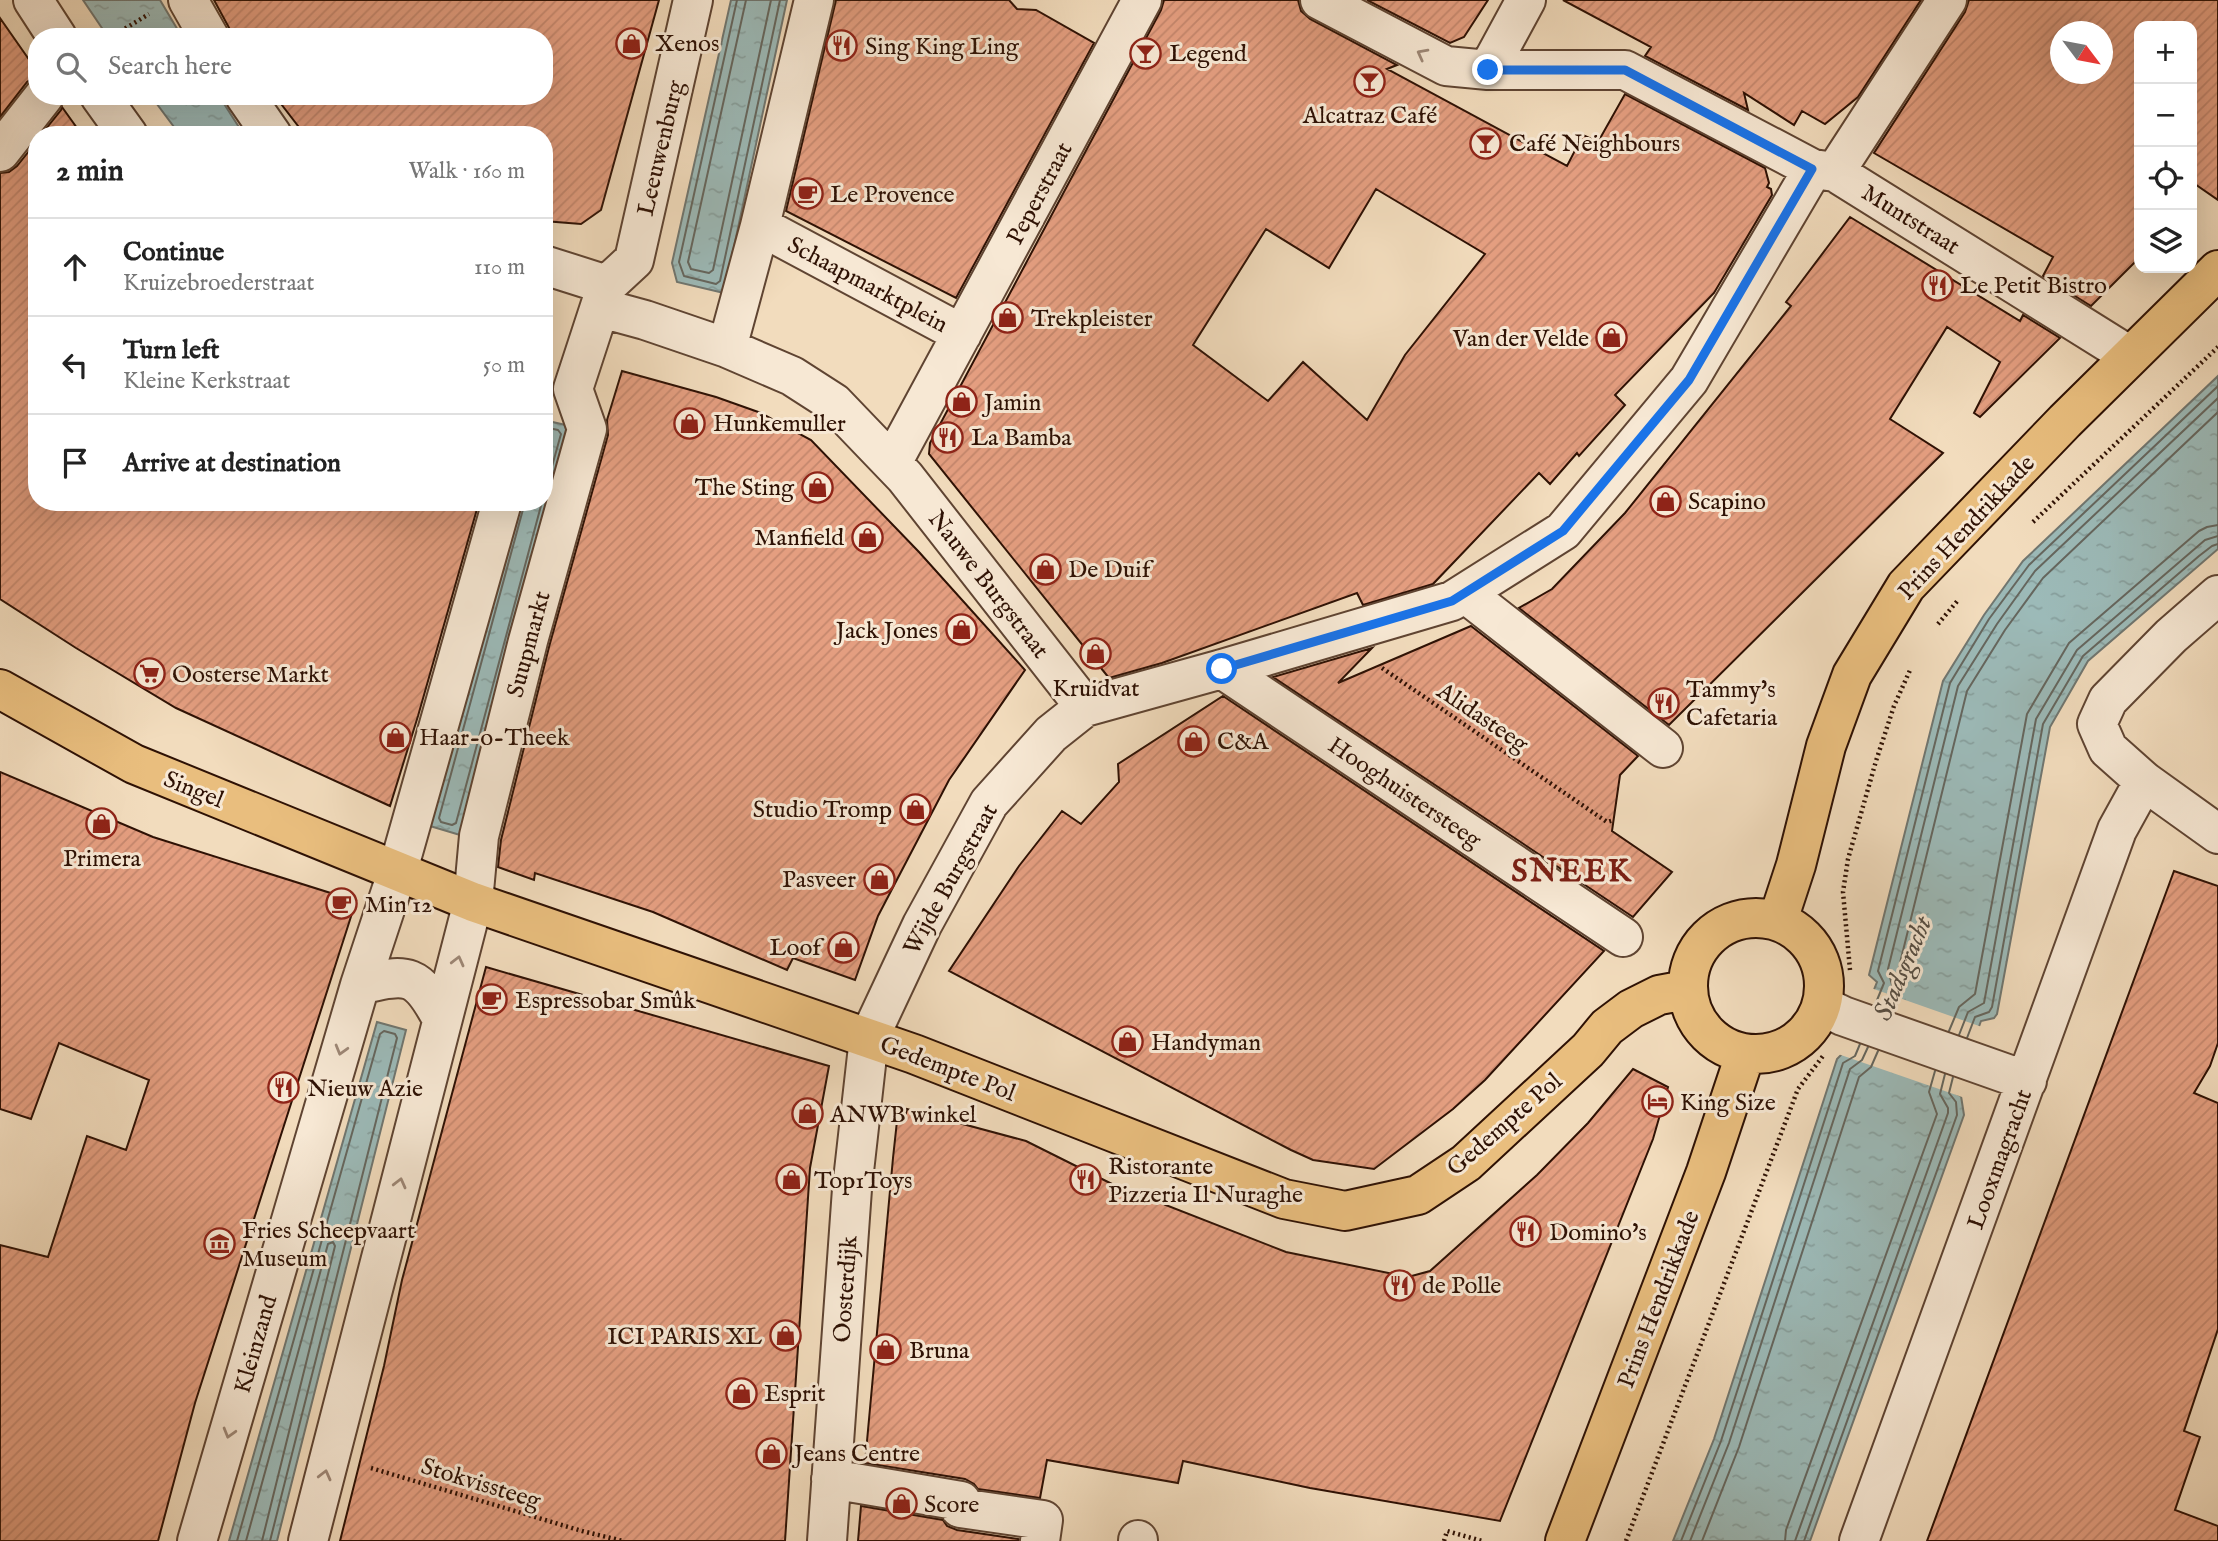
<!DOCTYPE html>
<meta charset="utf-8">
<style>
:root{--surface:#fff;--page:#f2f2f2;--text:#222;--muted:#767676;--line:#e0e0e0}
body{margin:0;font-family:"IM FELL English",serif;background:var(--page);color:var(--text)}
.controls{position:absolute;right:21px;top:21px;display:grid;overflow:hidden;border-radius:14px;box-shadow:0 7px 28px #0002}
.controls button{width:63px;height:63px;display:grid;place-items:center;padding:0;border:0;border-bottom:2px solid var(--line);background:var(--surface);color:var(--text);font:35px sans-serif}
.compass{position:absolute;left:2050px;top:21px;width:63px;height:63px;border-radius:50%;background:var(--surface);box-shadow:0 7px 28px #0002;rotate:122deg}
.stop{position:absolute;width:21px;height:21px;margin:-16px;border:5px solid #1a73e8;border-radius:50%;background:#fff}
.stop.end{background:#1a73e8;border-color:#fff;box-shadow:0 2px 7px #0008}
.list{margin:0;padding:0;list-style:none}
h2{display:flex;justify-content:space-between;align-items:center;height:91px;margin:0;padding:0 28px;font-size:30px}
h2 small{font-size:23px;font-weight:400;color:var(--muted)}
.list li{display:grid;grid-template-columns:46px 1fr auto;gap:21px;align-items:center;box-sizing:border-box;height:98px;padding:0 28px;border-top:2px solid var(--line)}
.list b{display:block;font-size:26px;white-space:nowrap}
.list p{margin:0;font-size:23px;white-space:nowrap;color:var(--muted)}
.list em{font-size:23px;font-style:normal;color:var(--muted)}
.icon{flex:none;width:38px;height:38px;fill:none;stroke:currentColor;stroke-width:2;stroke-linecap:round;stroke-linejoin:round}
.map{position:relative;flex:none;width:2218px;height:1541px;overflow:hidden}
.search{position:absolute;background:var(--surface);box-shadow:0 7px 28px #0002;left:28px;top:28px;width:525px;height:77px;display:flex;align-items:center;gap:18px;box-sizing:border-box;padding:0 24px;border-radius:28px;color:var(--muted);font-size:26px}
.panel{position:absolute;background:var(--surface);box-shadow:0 7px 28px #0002;left:28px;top:126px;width:525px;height:385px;border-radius:28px}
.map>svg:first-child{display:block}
.water{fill:url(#water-ripples);stroke:#707670;stroke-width:2}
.pier{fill:#f2dcbd}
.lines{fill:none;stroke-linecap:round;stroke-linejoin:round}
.shore{stroke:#65665e;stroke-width:2}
.building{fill:url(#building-hatch);stroke:#2e1104;stroke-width:2;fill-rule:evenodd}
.minor-casing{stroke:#5f4432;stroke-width:42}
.major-casing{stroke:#2e1104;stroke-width:42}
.path{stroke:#2e1104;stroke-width:4.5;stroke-dasharray:2 3.5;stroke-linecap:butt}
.minor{stroke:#f7e8d4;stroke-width:38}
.major{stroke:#e9be7e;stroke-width:38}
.oneway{stroke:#9d8776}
.route{stroke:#1a73e8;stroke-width:9}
.labels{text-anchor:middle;stroke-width:6;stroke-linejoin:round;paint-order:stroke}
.poi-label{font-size:24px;fill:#2e1104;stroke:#f7e8d4;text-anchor:start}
.street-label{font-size:24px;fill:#2e1104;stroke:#f7e8d4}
.water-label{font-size:26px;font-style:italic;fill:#544c43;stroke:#f7e8d4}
.district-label{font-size:32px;font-weight:bold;letter-spacing:2px;fill:#7a1f14;stroke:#f7e8d4}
</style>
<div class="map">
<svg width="2218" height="1541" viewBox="0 0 2218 1541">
<defs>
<pattern id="water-ripples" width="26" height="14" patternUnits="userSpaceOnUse" patternTransform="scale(1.75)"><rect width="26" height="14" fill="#9cbab8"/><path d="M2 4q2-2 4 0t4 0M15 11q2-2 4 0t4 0" fill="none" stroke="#879f9d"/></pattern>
<pattern id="building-hatch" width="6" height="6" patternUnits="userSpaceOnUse" patternTransform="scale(1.75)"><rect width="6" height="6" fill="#e49e80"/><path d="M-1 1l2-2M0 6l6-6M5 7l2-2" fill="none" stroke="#c4876d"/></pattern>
</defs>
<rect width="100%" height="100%" fill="#f2dcbd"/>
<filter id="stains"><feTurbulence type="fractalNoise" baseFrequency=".00286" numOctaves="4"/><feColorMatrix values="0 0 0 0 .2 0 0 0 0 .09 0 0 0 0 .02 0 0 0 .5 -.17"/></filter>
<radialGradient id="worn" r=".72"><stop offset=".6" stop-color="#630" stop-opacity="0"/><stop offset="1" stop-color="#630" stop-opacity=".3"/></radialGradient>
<path class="water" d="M83 0H160L182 37H108Z
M731 0H787L724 293 677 282 672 263Z
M151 96H219L244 135H180Z
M2218 376V549L2088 661 2050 727 1997 1014 1994 1018 1981 1021 1955 1093 1961 1096 1964 1115 1810 1541H1673L1714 1439 1837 1059 1842 1054 1849 1052 1877 982 1869 975 1943 681 1984 615 2023 561Z
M544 420 570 426 460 835 430 826 518 502H544Z
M377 1022 406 1030 277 1541H229Z"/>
<path class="pier" d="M1871 988 1982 1027 1960 1092 1965 1098 1838 1054 1847 1048Z"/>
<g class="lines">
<path class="shore" d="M737 0 679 262 684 276 716 284 720 281 780 0
M746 0 688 262 691 269 709 273 713 270 771 0
M544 427 558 430 561 434 544 495
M525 502 439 818 441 822 452 825 456 823 542 502
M1875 1005 1884 983 1878 971 1950 683 1989 619 2029 565 2218 386
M1884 1008 1892 985 1888 969 1958 686 1997 624 2035 571 2218 398
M1894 1012 1903 986 1899 967 1967 691 2005 630 2043 578 2218 412
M1949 1031 1959 1007 1975 994 2027 714 2069 643 2199 531 2207 527 2218 525
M1959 1035 1968 1012 1984 1003 2036 719 2077 650 2205 540 2218 536
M1967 1038 1975 1017 1989 1012 1992 1007 2043 724 2083 656 2199 556 2212 546 2218 544
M237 1541 380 1034 384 1031 395 1034 397 1038 270 1541
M246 1541 328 1244 333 1242 335 1246 262 1541
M1681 1541 1721 1441 1843 1063 1855 1056 1860 1044
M1690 1541 1729 1443 1850 1069 1862 1060 1868 1047
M1702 1541 1739 1447 1859 1077 1871 1067 1878 1051
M1785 1541 1786 1530 1937 1114 1929 1092 1935 1071
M1795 1541 1948 1113V1108L1940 1094 1945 1074
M1804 1541 1957 1115 1956 1102 1949 1093 1953 1077"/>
</g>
<path class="building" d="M214 0H659L601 210 581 224 544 221V135H305L275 96H544V37H234Z
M836 0H1009L1017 9 1036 10 1094 43 956 298 786 211Z
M1164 0H1298L1301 11 1310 19 1397 65 1387 69 1567 166 1583 135 1598 142 1625 94 1765 168 1769 183 1767 187 1771 189 1772 195 1714 293 1615 395 1625 405 1579 456 1577 453 1550 484 1539 473 1433 584 1363 605 1357 593 1162 663 1109 678 929 454 930 443 1161 10ZM1376 189 1485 254 1405 355 1367 420 1303 362 1268 401 1193 345 1266 229 1329 268Z
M1367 0H1488L1464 37 1450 43Z
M1563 0H1921L1858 97 1825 124 1802 111 1794 125 1744 93 1748 110 1645 56 1651 47Z
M1969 0H2218V200L2192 182V26H2139V258L2091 306 2043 276 2053 257 1874 153 1965 12ZM2061 32H2103V74H2061Z
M0 18 37 71V75L27 82 0 117Z
M62 107 82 135H41L61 110Z
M37 141V502H479L418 716 390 806 176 708 76 648 0 599V173L9 172 17 166Z
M1850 217 2020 321 2023 315 2060 338 1980 417 1974 413 2000 362 1947 327 1890 419 1943 453 1669 725 1519 608 1552 589 1625 513 1791 306 1786 302Z
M622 371 716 397 761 413 811 440 919 552 1025 670 949 780 878 916 855 980 793 958 787 970 653 912 535 873 534 880 498 867 501 840 549 647 608 435 607 420Z
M1471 626 1638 756 1620 775 1612 831 1672 872 1633 917 1273 677 1372 648 1338 683Z
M1223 696 1604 951 1485 1080 1453 1109 1374 1169 1313 1160 1291 1150 949 971 1019 866 1062 811 1081 824 1119 782 1118 764Z
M0 772 153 837 356 901 195 1403 158 1541H0V1245L48 1257 87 1136 126 1150 149 1080 59 1043 31 1119 0 1109Z
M2174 871 2218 886V1043L2210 1066 2194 1093 2218 1103V1329L2184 1431 2200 1437 2175 1510 2218 1526V1541H1927Z
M486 967 829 1066 810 1168 785 1541H340L384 1366 402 1280Z
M1633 1069 1668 1087 1653 1139 1500 1521 1310 1488 1183 1461 1178 1483 1047 1460 1040 1498 978 1489 974 1484 965 1479 865 1463 893 1158 897 1121H904L907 1109 1026 1141 1112 1184 1286 1252 1408 1277 1430 1271 1537 1175 1588 1123Z
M861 1506 943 1520 947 1526 957 1530 1018 1539 1019 1541H858Z"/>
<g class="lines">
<defs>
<path id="minor" d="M33 0 57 37
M188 0 209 37
M1320 0 1446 66 1488 70H1625L1813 169 1835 172 2130 356
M1488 70 1526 0
M100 96 128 135
M245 96 272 135
M0 152 44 96
M1835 172 1947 0
M760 226 814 0
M544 265 607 285
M607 285 634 260 693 0
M601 308 645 320 727 348 760 226 962 334
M727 348 792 376 834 403 905 477 1085 707
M573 389 607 285
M892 463 1142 0
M1466 594 1663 748
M2218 595 2171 636 2108 700 2097 724 2108 749 2144 781 2218 834
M1222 669 1623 937
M360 985C409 972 418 974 442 1019
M1822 1006 1843 1016 2027 1081
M831 1479 961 1501 960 1508 1043 1520 1040 1541
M197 1541 360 985 398 870 502 502
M308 1541 473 902 479 836 528 641 587 429 573 389
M827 1541 852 1189 869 1038 922 925 989 803 1051 734 1085 707 1222 669 1452 601 1563 531 1689 380 1813 169
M1138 1541V1540
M1859 1541 2117 830 2144 781"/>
<path id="major" d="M0 689 134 764 473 902 914 1054 1284 1199 1345 1211 1418 1195 1466 1163 1588 1050 1607 1027 1631 1009 1659 995 1686 990
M1688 986a68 68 0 1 1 136 0a68 68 0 1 1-136 0Z
M1778 920 1796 865 1826 746 1852 675 1906 586 2065 421 2218 270
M1565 1541 1706 1172 1745 1055"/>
</defs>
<use href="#minor" class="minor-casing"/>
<use href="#major" class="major-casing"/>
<path class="path" d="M111 37 149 14
M2033 522 2218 347
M1938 624 1959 599
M1382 668 1607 822 1614 820
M1850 970 1843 892 1848 859 1876 761 1894 706 1911 668
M371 1468 582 1531 623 1541
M1444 1541 1447 1531 1482 1541
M1626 1541 1798 1089 1823 1056"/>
<use href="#minor" class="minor"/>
<use href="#major" class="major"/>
</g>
<defs><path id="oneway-chevron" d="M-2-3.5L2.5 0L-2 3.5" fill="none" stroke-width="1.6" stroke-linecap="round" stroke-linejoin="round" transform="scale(1.75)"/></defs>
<g class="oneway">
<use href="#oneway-chevron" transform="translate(1422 54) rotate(-152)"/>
<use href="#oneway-chevron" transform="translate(458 961) rotate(-76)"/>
<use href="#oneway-chevron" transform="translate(341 1050) rotate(106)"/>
<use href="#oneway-chevron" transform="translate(400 1183) rotate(-76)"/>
<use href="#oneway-chevron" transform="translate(229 1433) rotate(106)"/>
<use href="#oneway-chevron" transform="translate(325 1475) rotate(-76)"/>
</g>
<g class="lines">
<path class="route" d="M1222 669 1452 601 1563 531 1689 380 1812 169 1625 70H1488"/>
</g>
<defs>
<symbol id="shop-ring" viewBox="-11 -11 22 22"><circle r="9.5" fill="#f7e8d4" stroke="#8f2418" stroke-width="1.5"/><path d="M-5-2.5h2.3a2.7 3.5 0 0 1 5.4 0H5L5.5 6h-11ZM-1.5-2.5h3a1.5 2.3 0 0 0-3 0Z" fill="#8f2418"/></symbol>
<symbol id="restaurant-ring" viewBox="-11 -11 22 22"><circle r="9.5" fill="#f7e8d4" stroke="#8f2418" stroke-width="1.5"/><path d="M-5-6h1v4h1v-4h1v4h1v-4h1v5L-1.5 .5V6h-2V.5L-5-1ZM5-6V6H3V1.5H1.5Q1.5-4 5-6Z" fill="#8f2418"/></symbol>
<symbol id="bar-ring" viewBox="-11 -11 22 22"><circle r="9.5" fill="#f7e8d4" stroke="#8f2418" stroke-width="1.5"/><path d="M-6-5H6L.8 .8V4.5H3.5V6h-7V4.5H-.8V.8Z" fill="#8f2418"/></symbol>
<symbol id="cafe-ring" viewBox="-11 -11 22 22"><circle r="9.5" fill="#f7e8d4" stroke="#8f2418" stroke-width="1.5"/><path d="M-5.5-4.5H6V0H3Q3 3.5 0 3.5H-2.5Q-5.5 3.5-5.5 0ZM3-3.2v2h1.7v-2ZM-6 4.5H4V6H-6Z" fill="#8f2418"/></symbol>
<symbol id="supermarket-ring" viewBox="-11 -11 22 22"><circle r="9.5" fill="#f7e8d4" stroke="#8f2418" stroke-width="1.5"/><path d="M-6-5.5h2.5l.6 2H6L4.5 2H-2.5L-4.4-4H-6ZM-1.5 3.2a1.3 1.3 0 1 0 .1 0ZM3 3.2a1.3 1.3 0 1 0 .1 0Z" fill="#8f2418"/></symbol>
<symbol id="hotel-ring" viewBox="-11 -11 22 22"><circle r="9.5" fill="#f7e8d4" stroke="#8f2418" stroke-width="1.5"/><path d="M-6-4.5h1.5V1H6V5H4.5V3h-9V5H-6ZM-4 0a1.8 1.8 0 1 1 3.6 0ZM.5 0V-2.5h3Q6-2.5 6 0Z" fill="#8f2418"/></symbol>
<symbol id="museum-ring" viewBox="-11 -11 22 22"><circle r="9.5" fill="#f7e8d4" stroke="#8f2418" stroke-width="1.5"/><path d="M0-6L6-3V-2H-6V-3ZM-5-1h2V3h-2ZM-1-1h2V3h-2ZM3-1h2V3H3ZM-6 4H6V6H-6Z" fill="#8f2418"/></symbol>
</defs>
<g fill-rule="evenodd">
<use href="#shop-ring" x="614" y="26" width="35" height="35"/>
<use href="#restaurant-ring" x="824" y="28" width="35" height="35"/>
<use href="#bar-ring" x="1128" y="36" width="35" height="35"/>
<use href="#bar-ring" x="1352" y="64" width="35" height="35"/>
<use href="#bar-ring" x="1468" y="126" width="35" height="35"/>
<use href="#cafe-ring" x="790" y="176" width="35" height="35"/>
<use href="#restaurant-ring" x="1920" y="268" width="35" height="35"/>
<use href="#shop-ring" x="990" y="300" width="35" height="35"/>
<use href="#shop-ring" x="1594" y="320" width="35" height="35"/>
<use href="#shop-ring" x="944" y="384" width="35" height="35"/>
<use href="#shop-ring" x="672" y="406" width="35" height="35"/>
<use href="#restaurant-ring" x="930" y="420" width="35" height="35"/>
<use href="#shop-ring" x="800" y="470" width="35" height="35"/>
<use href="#shop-ring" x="1648" y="484" width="35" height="35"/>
<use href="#shop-ring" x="850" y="520" width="35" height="35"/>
<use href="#shop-ring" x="1028" y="552" width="35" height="35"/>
<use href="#shop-ring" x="944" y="612" width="35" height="35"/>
<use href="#shop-ring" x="1078" y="636" width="35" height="35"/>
<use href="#supermarket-ring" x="132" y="656" width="35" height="35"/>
<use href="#restaurant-ring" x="1646" y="686" width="35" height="35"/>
<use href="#shop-ring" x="378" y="720" width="35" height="35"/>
<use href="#shop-ring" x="1176" y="724" width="35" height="35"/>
<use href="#shop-ring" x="898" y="792" width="35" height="35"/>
<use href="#shop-ring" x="84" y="806" width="35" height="35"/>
<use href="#shop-ring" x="862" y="862" width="35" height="35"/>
<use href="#cafe-ring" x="324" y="886" width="35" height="35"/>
<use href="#shop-ring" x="826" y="930" width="35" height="35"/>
<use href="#cafe-ring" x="474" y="982" width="35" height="35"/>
<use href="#shop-ring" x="1110" y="1024" width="35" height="35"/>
<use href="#restaurant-ring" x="266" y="1070" width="35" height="35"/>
<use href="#hotel-ring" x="1640" y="1084" width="35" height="35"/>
<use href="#shop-ring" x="790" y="1096" width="35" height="35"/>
<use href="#shop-ring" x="774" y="1162" width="35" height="35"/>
<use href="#restaurant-ring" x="1068" y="1162" width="35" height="35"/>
<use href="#restaurant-ring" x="1508" y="1214" width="35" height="35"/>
<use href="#museum-ring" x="202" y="1226" width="35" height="35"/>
<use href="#restaurant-ring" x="1382" y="1268" width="35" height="35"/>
<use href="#shop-ring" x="768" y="1318" width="35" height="35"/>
<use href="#shop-ring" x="868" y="1332" width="35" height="35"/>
<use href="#shop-ring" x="724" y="1376" width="35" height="35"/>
<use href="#shop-ring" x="754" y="1436" width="35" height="35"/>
<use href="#shop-ring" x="884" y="1486" width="35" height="35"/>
</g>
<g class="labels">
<g class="poi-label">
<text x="655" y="51">Xenos</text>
<text x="865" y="54">Sing King Ling</text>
<text x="1169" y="61">Legend</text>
<text x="1370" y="123" text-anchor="middle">Alcatraz Café</text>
<text x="1509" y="151">Café Neighbours</text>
<text x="830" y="202">Le Provence</text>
<text x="1960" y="293">Le Petit Bistro</text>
<text x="1031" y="326">Trekpleister</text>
<text x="1589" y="346" text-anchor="end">Van der Velde</text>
<text x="984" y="410">Jamin</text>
<text x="713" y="431">Hunkemuller</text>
<text x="971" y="445">La Bamba</text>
<text x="794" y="495" text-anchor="end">The Sting</text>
<text x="1688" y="509">Scapino</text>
<text x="844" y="545" text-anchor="end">Manfield</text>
<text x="1068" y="577">De Duif</text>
<text x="938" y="638" text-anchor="end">Jack Jones</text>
<text x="172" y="682">Oosterse Markt</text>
<text x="1096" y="696" text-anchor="middle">Kruidvat</text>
<text x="1686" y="697">Tammy's<tspan x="1686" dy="28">Cafetaria</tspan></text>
<text x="419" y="745">Haar-o-Theek</text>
<text x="1217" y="749">C&amp;A</text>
<text x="892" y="817" text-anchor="end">Studio Tromp</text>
<text x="102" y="866" text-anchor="middle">Primera</text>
<text x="856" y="887" text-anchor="end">Pasveer</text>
<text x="365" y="912">Min 12</text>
<text x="821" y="955" text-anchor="end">Loof</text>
<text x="515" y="1008">Espressobar Smûk</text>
<text x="1151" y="1050">Handyman</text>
<text x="307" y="1096">Nieuw Azie</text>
<text x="1680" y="1110">King Size</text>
<text x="830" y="1122">ANWB winkel</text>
<text x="1108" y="1174">Ristorante<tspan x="1108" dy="28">Pizzeria Il Nuraghe</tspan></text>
<text x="814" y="1188">Top1Toys</text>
<text x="242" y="1238">Fries Scheepvaart<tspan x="242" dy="28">Museum</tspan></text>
<text x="1549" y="1240">Domino's</text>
<text x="1422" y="1293">de Polle</text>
<text x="762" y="1344" text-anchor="end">ICI PARIS XL</text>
<text x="909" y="1358">Bruna</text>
<text x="764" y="1401">Esprit</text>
<text x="794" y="1461">Jeans Centre</text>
<text x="924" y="1512">Score</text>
</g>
<g class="street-label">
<text transform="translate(660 148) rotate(-77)" y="8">Leeuwenburg</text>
<text transform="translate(1039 193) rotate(-62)" y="8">Peperstraat</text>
<text transform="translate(1911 219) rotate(32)" y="8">Muntstraat</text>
<text transform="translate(868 284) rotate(28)" y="8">Schaapmarktplein</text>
<text transform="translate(1966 527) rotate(-47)" y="8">Prins Hendrikkade</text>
<text transform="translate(989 584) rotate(52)" y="8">Nauwe Burgstraat</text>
<text transform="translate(528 644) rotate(-75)" y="8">Suupmarkt</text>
<text transform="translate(1483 717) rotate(34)" y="8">Alidasteeg</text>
<text transform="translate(194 789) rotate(22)" y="8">Singel</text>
<text transform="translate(1405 792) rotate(34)" y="8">Hooghuistersteeg</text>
<text transform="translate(950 879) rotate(-61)" y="8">Wijde Burgstraat</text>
<text transform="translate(948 1068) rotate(21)" y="8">Gedempte Pol</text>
<text transform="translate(1504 1124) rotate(-41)" y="8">Gedempte Pol</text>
<text transform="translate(1999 1159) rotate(-70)" y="8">Looxmagracht</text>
<text transform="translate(845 1289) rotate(-86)" y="8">Oosterdijk</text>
<text transform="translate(1658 1299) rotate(-69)" y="8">Prins Hendrikkade</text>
<text transform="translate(255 1344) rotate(-74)" y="8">Kleinzand</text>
<text transform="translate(481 1483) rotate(17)" y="8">Stokvissteeg</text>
</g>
<g class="water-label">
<text transform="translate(1902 968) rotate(-67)" y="9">Stadsgracht</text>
</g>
<g class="district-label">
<text x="1572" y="881">SNEEK</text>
</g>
</g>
<rect width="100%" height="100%" filter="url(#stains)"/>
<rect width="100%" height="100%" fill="url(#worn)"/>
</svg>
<div class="controls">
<button>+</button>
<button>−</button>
<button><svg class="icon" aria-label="locate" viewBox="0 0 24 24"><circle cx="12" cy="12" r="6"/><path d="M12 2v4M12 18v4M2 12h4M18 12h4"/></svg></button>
<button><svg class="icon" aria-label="layers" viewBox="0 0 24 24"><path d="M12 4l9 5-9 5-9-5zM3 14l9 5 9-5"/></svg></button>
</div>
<svg class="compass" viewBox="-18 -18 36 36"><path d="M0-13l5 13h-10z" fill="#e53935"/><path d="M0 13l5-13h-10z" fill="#767676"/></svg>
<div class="stop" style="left:1222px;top:669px"></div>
<div class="stop end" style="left:1488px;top:70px"></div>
<div class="search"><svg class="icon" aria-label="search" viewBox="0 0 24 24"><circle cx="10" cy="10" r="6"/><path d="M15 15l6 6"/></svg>Search here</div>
<section class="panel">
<h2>2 min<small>Walk · 160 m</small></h2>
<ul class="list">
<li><svg class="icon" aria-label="ahead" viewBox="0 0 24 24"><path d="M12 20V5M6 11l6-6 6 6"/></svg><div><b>Continue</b><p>Kruizebroederstraat</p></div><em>110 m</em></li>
<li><svg class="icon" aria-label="left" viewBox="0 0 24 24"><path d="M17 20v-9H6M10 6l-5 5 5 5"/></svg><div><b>Turn left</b><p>Kleine Kerkstraat</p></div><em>50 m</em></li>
<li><svg class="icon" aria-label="arrive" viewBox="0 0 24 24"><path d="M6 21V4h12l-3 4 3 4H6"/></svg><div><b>Arrive at destination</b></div></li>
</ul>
</section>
</div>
